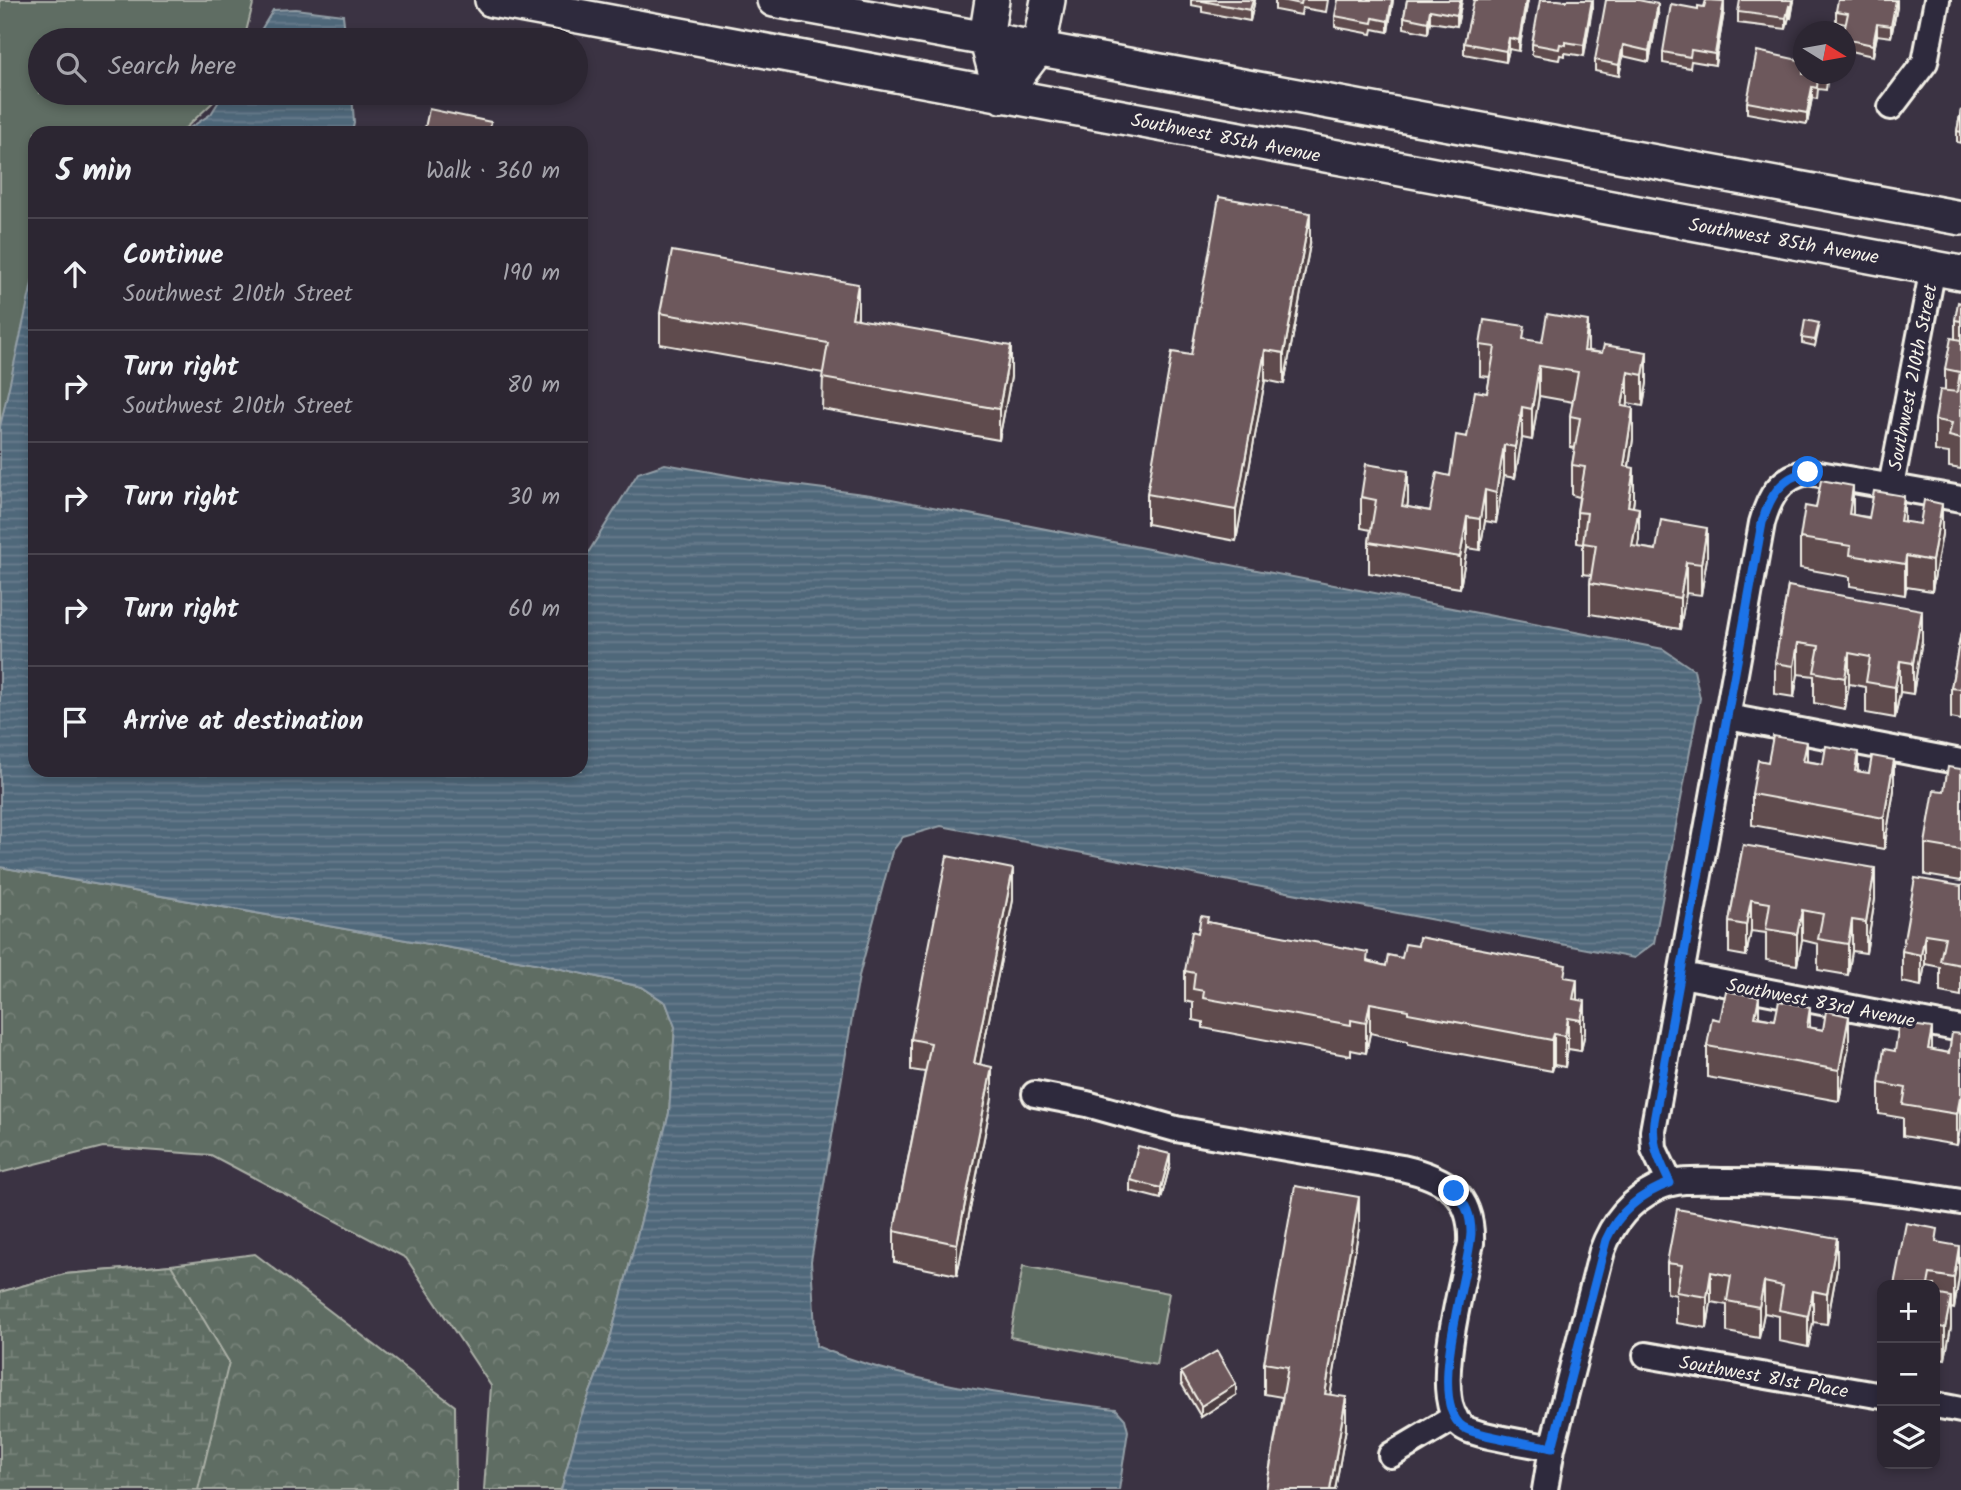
<!DOCTYPE html>
<meta charset="utf-8">
<style>
:root{--surface:#2c2632;--page:#342e3a;--text:#f1f3f6;--muted:#a6a5ac;--line:#48434d}
body{margin:0;font-family:Kalam,sans-serif;background:var(--page);color:var(--text)}
.controls{position:absolute;right:21px;bottom:21px;display:grid;overflow:hidden;border-radius:14px;box-shadow:0 4px 10px #0003}
.controls button{width:63px;height:63px;display:grid;place-items:center;padding:0;border:0;border-bottom:2px solid var(--line);background:var(--surface);color:var(--text);font:35px sans-serif}
.compass{position:absolute;left:1793px;top:21px;width:63px;height:63px;border-radius:50%;background:var(--surface);box-shadow:0 4px 10px #0003;rotate:101deg}
.stop{position:absolute;width:21px;height:21px;margin:-16px;border:5px solid #1a73e8;border-radius:50%;background:#fff}
.stop.end{background:#1a73e8;border-color:#fff;box-shadow:0 2px 7px #0008}
.list{margin:0;padding:0;list-style:none}
h2{display:flex;justify-content:space-between;align-items:center;height:91px;margin:0;padding:0 28px;font-size:30px}
h2 small{font-size:23px;font-weight:400;color:var(--muted)}
.list li{display:grid;grid-template-columns:46px 1fr auto;gap:21px;align-items:center;box-sizing:border-box;height:112px;padding:0 28px;border-top:2px solid var(--line)}
.list b{display:block;font-size:26px;white-space:nowrap}
.list p{margin:0;font-size:23px;white-space:nowrap;color:var(--muted)}
.list em{font-size:23px;font-style:normal;color:var(--muted)}
.icon{flex:none;width:38px;height:38px;fill:none;stroke:currentColor;stroke-width:2;stroke-linecap:round;stroke-linejoin:round}
.map{position:relative;flex:none;width:1961px;height:1490px;overflow:hidden}
.search{position:absolute;background:var(--surface);box-shadow:0 4px 10px #0003;left:28px;top:28px;width:560px;height:77px;display:flex;align-items:center;gap:18px;box-sizing:border-box;padding:0 24px;border-radius:38px;color:var(--muted);font-size:26px}
.panel{position:absolute;background:var(--surface);box-shadow:0 4px 10px #0003;left:28px;top:126px;width:560px;height:651px;border-radius:21px}
.map>svg:first-child{display:block}
.forest{fill:url(#forest-crowns);stroke:#aaafa6;stroke-width:2}
.wetland{fill:url(#wetland-marsh);stroke:#aaafa6;stroke-width:2}
.green{fill:#5f6d63;stroke:#aaafa6;stroke-width:2}
.water{fill:url(#water-rules);stroke:#929ea6;stroke-width:2}
.lines{fill:none;stroke-linecap:round;stroke-linejoin:round}
.street-casing{stroke:#f4f1e8;stroke-width:30}
.secondary-casing{stroke:#f4f1e8;stroke-width:38}
.street{stroke:#2f2a3d;stroke-width:24}
.secondary{stroke:#2f2a3d;stroke-width:33}
.wall{fill:#5e4c4e;stroke:#f4f1e8;stroke-width:2}
.shaded-wall{fill:#4c3e40;stroke:#f4f1e8;stroke-width:2}
.building{fill:#6d585b;stroke:#f4f1e8;stroke-width:2}
.route{stroke:#1a73e8;stroke-width:9}
.labels{text-anchor:middle;stroke-width:6;stroke-linejoin:round;paint-order:stroke}
.street-label{font-size:19px;fill:#f4f1e8;stroke:#2f2a3d}
</style>
<div class="map">
<svg width="1961" height="1490" viewBox="0 0 1961 1490">
<defs>
<pattern id="forest-crowns" width="20" height="18" patternUnits="userSpaceOnUse" patternTransform="scale(1.75)"><rect width="20" height="18" fill="#5f6d63"/><path d="M2 6a3 3 0 1 1 6 0M12 15a3 3 0 1 1 6 0" fill="none" stroke="#778279"/></pattern>
<pattern id="wetland-marsh" width="20" height="14" patternUnits="userSpaceOnUse" patternTransform="scale(1.75)"><rect width="20" height="14" fill="#5f6d63"/><path d="M1 5h8M5 5V1M11 12h8M15 12V8" fill="none" stroke="#778279"/></pattern>
<pattern id="water-rules" width="6" height="5" patternUnits="userSpaceOnUse" patternTransform="scale(1.75)"><rect width="6" height="5" fill="#50677a"/><path d="M0 2.5h6" fill="none" stroke="#6a7d8d"/></pattern>
</defs>
<rect width="100%" height="100%" fill="#3b3343"/>
<filter id="ink" filterUnits="userSpaceOnUse"><feTurbulence type="fractalNoise" baseFrequency=".0143" numOctaves="2"/><feDisplacementMap in="SourceGraphic" scale="14" xChannelSelector="R" yChannelSelector="G"/><feConvolveMatrix kernelMatrix="1 2 1 2 8 2 1 2 1" color-interpolation-filters="sRGB"/></filter>
<g filter="url(#ink)">
<path class="forest" d="M0 867 535 963 642 987 666 1003 675 1026 669 1113 609 1343 580 1419 561 1490H484L491 1386 406 1258 211 1155 103 1147 0 1173Z
M255 1254 455 1406 456 1490H0V1292L65 1274 171 1265Z"/>
<path class="wetland" d="M171 1265 229 1362 198 1490H0V1292L65 1274Z"/>
<path class="green" d="M0 0H254L244 40H40V93H223L180 133H35V292L0 439Z
M1023 1266 1169 1293 1156 1365 1010 1337Z"/>
<path class="water" d="M295 9 343 15 346 40H255L273 10Z
M224 93H352L354 123 352 133H182L211 114Z
M35 270V770H581V564L638 473 665 464 762 481 871 495 1663 649 1694 670 1700 698 1654 943 1634 958 941 826 903 837 892 852 859 976 811 1261 816 1346C910 1385 1016 1396 1116 1409L1125 1419 1128 1431 1119 1490H561L580 1419 609 1343 669 1113 675 1027 666 1003 642 987 535 963 0 867V427Z"/>
<g class="lines">
<defs>
<path id="street" d="M1891 107 1925 62 1937 0
M1891 486 1933 268
M1728 717 1961 762
M1682 975 1961 1029
M1035 1094 1087 1104 1176 1129 1402 1168C1446 1178 1473 1194 1471 1243 1463 1280 1428 1403 1463 1427 1475 1436 1534 1444 1552 1448
M1670 1183 1654 1149 1653 1131 1762 523C1769 497 1780 477 1808 472L1961 499
M1646 1355 1882 1396
M1935 1405 1961 1410
M1391 1455 1455 1417
M1545 1490 1552 1448 1602 1251C1612 1223 1630 1201 1657 1188 1678 1178 1704 1181 1726 1181 1806 1181 1883 1188 1961 1202"/>
<path id="secondary" d="M492 0 1961 273
M774 0 1961 218
M992 0 986 38 1002 96
M1002 96 1039 47 1048 0"/>
</defs>
<use href="#street" class="street-casing"/>
<use href="#secondary" class="secondary-casing"/>
<use href="#street" class="street"/>
<use href="#secondary" class="secondary"/>
</g>
<path class="wall" d="M1191 0H1255L1250 21 1202 12V7L1191 5Z
M1275 0H1328L1326 12 1302 8 1301 15 1275 10Z
M1393 0 1388 32 1373 29 1372 34 1335 27V16Z
M1407 0H1462L1457 26 1430 22 1428 33 1404 28V17Z
M1528 0 1519 51 1509 49 1506 62 1464 54V43Z
M1593 0 1584 56 1565 53V56L1560 55 1559 60 1532 55V44L1566 1Z
M1794 0 1791 18 1789 17 1786 29 1738 23V12Z
M1897 0V7L1891 37 1877 35 1873 56 1845 50 1846 24 1836 22V11Z
M1704 7 1724 12 1715 65 1691 61 1690 68 1663 63V52L1698 9Z
M1658 15 1649 62 1623 56 1619 76 1595 71V60Z
M1828 74 1826 90 1818 89 1817 99 1812 98 1807 124 1747 113V102Z
M1961 110V143L1957 142V131Z
M1310 244 1284 384 1265 380 1236 541 1147 524V494L1191 355Z
M1961 303V469L1949 467V453L1935 451V420L1945 391V369L1955 339V320Z
M660 313 858 315V319L1011 377 999 440 822 409 823 373 660 344Z
M1819 328 1815 346 1802 343V338Z
M1525 340 1602 353 1647 352V383L1643 406 1628 403 1627 407 1633 439 1629 467 1634 499 1633 507 1639 539 1637 547 1707 558 1701 595 1686 593 1680 629 1590 614V583L1591 575 1583 574V544L1577 543V512L1579 497 1572 495V465L1575 448 1570 447V416L1573 402 1539 396 1532 440 1522 438 1515 478 1504 476 1496 523 1485 521 1480 550 1467 548 1460 588 1369 573V542L1371 530 1361 528V497L1408 502 1407 507 1430 511 1450 476 1487 393 1490 377 1480 376V345Z
M1853 515 1904 522 1942 534 1932 591 1906 587 1905 595 1850 586V577L1800 568V538Z
M1788 586 1922 640 1913 694 1900 692 1895 718 1866 713V687L1849 684 1845 709 1814 703V676L1798 674 1794 697 1775 694V663Z
M1961 632V720L1951 718V688Z
M1807 761 1858 771 1894 790 1884 849 1752 825V794L1768 762Z
M1961 769V881L1925 875V844L1944 791Z
M1743 845 1875 899 1866 953 1852 951 1848 975 1818 970V944L1802 940 1797 965 1766 960V933L1751 931 1746 956 1729 953V922Z
M1961 886V996L1940 992V967L1925 964 1921 986 1902 982V951Z
M1013 900 980 1064 992 1098 957 1275 894 1262V1231L925 1072 911 1070V1039Z
M1208 922 1386 966 1402 958 1566 977 1577 1000 1585 1032 1581 1051 1568 1049 1565 1067 1554 1065 1552 1071 1408 1044V1041L1370 1033 1366 1053 1351 1050V1056L1203 1028V1022L1193 1020V1003L1185 1001V971L1198 933Z
M1759 1017 1823 1030 1849 1046 1839 1101 1707 1077V1046L1720 1020Z
M1961 1034V1129H1960L1957 1145 1903 1136V1118L1879 1114V1083L1895 1051 1932 1050 1949 1053Z
M1170 1165 1161 1199 1130 1191V1180Z
M1359 1228 1330 1395 1346 1428 1335 1490H1266L1282 1397 1264 1394V1363Z
M1938 1242 1959 1277 1954 1309 1951 1308V1327L1945 1359 1935 1357V1285H1894Z
M1667 1263 1837 1269 1827 1324 1813 1322 1808 1347 1779 1341V1316L1764 1313 1759 1338 1727 1332V1305L1711 1302 1707 1328 1676 1323V1295L1667 1293Z
M1181 1372 1236 1395 1201 1417 1181 1383Z"/>
<path class="shaded-wall" d="M1253 0H1255L1250 21V10Z
M1392 0H1393L1388 32V21Z
M1460 0H1462L1457 26V15Z
M1526 0H1528L1519 51V40Z
M1592 0H1593V4L1584 56V45Z
M1792 0H1794L1791 18V7Z
M1896 0 1897 7 1891 37V26Z
M1724 1V12L1715 65V54Z
M1658 4V15L1649 62V51Z
M1789 6V17L1786 29V18Z
M1430 10V22L1428 33V22Z
M1877 24V35L1873 56V45Z
M1509 38V49L1506 62V51Z
M1623 45V56L1619 76V65Z
M1812 87V98L1807 124V113Z
M1310 213V244L1284 384V353Z
M858 284V315L852 348V318Z
M1588 321V352L1584 351Z
M1011 346V377L999 440V409Z
M1265 350V380L1236 541V510Z
M1647 352V383L1643 406V375Z
M1539 366V396L1532 440V409Z
M1628 372V403L1622 437V406Z
M1522 407V438L1515 478V447Z
M1633 408V439L1624 497V466Z
M1504 445V476L1496 523V493Z
M1634 468V499L1628 537V506Z
M1408 471V502L1402 537V506Z
M1853 486V517L1849 514Z
M1485 490V521L1480 550V519Z
M1904 496V527L1900 521Z
M1942 504V534L1932 591V561Z
M1639 508V539L1632 577V546Z
M1467 517V548L1460 588V557Z
M1707 528V558L1701 595V564Z
M1906 556V587L1905 595V564Z
M1686 562V593L1680 629V598Z
M1922 610V640L1913 694V663Z
M1798 643V674L1794 697V666Z
M1849 653V684L1845 709V678Z
M1900 661V692L1895 718V687Z
M1807 742V773L1803 761Z
M1858 752V783L1855 771Z
M1894 760V790L1884 849V818Z
M1875 868V899L1866 953V922Z
M1013 869V900L974 1094V1063Z
M1751 900V931L1746 956V925Z
M1802 910V940L1797 965V934Z
M1852 920V951L1848 975V944Z
M1925 934V964L1921 986V955Z
M1577 979V1010L1573 999Z
M1759 997V1028L1755 1017Z
M1585 1001V1032L1581 1051V1020Z
M1370 1003V1033L1366 1053V1023Z
M1810 1007V1038L1807 1027Z
M1849 1016V1046L1839 1101V1070Z
M1568 1018V1049L1565 1067V1036Z
M1932 1028V1059L1928 1049Z
M1554 1034V1065L1552 1071V1040Z
M992 1067V1098L957 1275V1244Z
M1960 1098V1129L1957 1145V1114Z
M1170 1154V1165L1161 1199V1188Z
M1359 1197V1228L1325 1425V1394Z
M1837 1238V1269L1827 1324V1294Z
M1959 1246V1277L1954 1309V1278Z
M1711 1272V1302L1707 1328V1297Z
M1764 1282V1313L1759 1338V1307Z
M1813 1291V1322L1808 1347V1316Z
M1951 1297V1327L1945 1359V1328Z
M1236 1384V1395L1201 1417V1406Z
M1346 1397V1428L1335 1490H1330Z"/>
<path class="building" d="M1202 0H1253L1250 10 1202 1Z
M1282 0H1302L1301 4Z
M1338 0H1392L1388 21 1373 18 1372 23 1335 16Z
M1407 0H1460L1457 15 1430 10 1428 22 1404 17Z
M1474 0H1526L1519 40 1509 38 1506 51 1464 43Z
M1540 0H1558L1566 1V0H1592L1584 45 1565 42V45L1560 44 1559 49 1532 44Z
M1606 0H1638L1658 4 1649 51 1623 45 1619 65 1595 60Z
M1706 0 1724 1 1715 54 1691 50 1690 57 1663 52 1671 4 1698 9V6L1704 7Z
M1740 0H1792L1791 7 1789 6 1786 18 1738 12Z
M1838 0H1896L1891 26 1877 24 1873 45 1845 39V32H1844L1848 13 1836 11Z
M1757 51 1803 61V74H1827L1826 79 1818 78 1817 88 1812 87 1807 113 1747 102Z
M429 109 491 122 489 133H424Z
M1961 110V132L1957 131Z
M1219 197 1310 213 1284 353 1265 350 1236 510 1147 494 1172 352 1191 355Z
M672 251 858 284 852 318 1011 346 999 409 822 378 828 343 660 313Z
M1958 302 1961 303V321L1955 320Z
M1547 314 1588 321 1584 351 1602 353 1604 345 1647 352 1643 375 1628 372 1622 406 1633 408 1624 466 1634 468 1628 506 1639 508 1632 546 1656 550 1661 520 1707 528 1701 564 1686 562 1680 598 1590 583 1596 545 1583 543 1587 513 1577 512 1585 467 1572 465 1580 418 1570 416 1578 372 1539 366 1532 409 1522 407 1515 447 1504 445 1496 493 1485 490 1480 519 1467 517 1460 557 1369 542 1376 500 1361 497 1366 464 1408 471 1402 506 1430 511 1437 473 1450 476 1456 435 1467 437 1475 391 1487 393 1495 347 1480 345 1484 320 1525 326 1523 339 1542 342Z
M1805 320 1819 323 1815 340 1802 338Z
M1951 338 1961 340V439L1949 436 1952 423 1935 420 1940 390 1957 392 1960 372 1945 369Z
M1821 480 1853 486 1849 514 1869 518 1874 491 1904 496 1900 521 1920 524 1924 500 1942 504 1932 561 1906 556 1905 564 1850 555 1851 546 1800 538 1805 506 1816 508Z
M1788 586 1922 610 1913 663 1900 661 1895 687 1866 682 1870 657 1849 653 1845 678 1814 672 1819 646 1798 643 1794 666 1775 663Z
M1961 632V689L1951 688Z
M1773 736 1807 742 1803 761 1823 764 1826 746 1858 752 1855 771 1869 773 1872 756 1894 760 1884 818 1752 794 1758 760 1768 762Z
M1948 767 1961 769V850L1925 844 1934 790 1944 791Z
M1743 845 1875 868 1866 922 1852 920 1848 944 1818 939 1823 914 1802 910 1797 934 1766 929 1770 903 1751 900 1746 925 1729 922Z
M947 856 1013 869 974 1063 992 1067 957 1244 894 1231 931 1043 911 1039Z
M1915 878 1961 886V965L1940 961 1945 937 1925 934 1921 955 1902 951Z
M1201 916 1208 917 1207 922 1368 952 1367 961 1386 966 1388 955 1402 958 1405 944 1418 946 1419 937 1566 965 1564 977 1577 979 1573 999 1585 1001 1581 1020 1568 1018 1565 1036 1554 1034 1552 1040 1408 1013V1010L1370 1003 1366 1023 1351 1020V1025L1203 998 1204 991 1193 989 1195 973 1185 971 1192 931 1198 933Z
M1726 991 1759 997 1755 1017 1775 1020 1779 1001 1810 1007 1807 1027 1823 1030 1826 1011 1849 1016 1839 1070 1707 1046 1712 1018 1720 1020Z
M1899 1023 1932 1028 1928 1049 1949 1053 1952 1033 1961 1034V1098H1960L1957 1114 1903 1105 1906 1088 1879 1083 1884 1049 1895 1051Z
M1138 1146 1170 1154 1161 1188 1130 1180Z
M1295 1186 1359 1197 1325 1394 1346 1397 1330 1490H1266L1288 1367 1264 1363Z
M1677 1209 1837 1238 1827 1294 1813 1291 1808 1316 1779 1310 1783 1286 1764 1282 1759 1307 1727 1301 1731 1276 1711 1272 1707 1297 1676 1292 1682 1265 1667 1263Z
M1906 1223 1938 1229 1936 1242 1959 1246 1954 1278 1930 1274 1928 1285H1894Z
M1935 1294 1951 1297 1945 1328 1935 1326Z
M1217 1351 1236 1384 1201 1406 1181 1372Z"/>
</g>
<g class="lines" filter="url(#ink)">
<path class="route" d="M1454 1191C1466 1204 1471 1215 1471 1233 1469 1274 1425 1401 1463 1427 1476 1436 1534 1444 1552 1448L1606 1240C1618 1213 1641 1193 1670 1183 1660 1161 1651 1146 1654 1121L1762 523C1769 498 1781 476 1808 472"/>
</g>
<g class="labels">
<g class="street-label">
<text transform="translate(1226 137) rotate(11)" y="7">Southwest 85th Avenue</text>
<text transform="translate(1784 240) rotate(10)" y="7">Southwest 85th Avenue</text>
<text transform="translate(1912 377) rotate(-79)" y="7">Southwest 210th Street</text>
<text transform="translate(1821 1002) rotate(11)" y="7">Southwest 83rd Avenue</text>
<text transform="translate(1764 1376) rotate(10)" y="7">Southwest 81st Place</text>
</g>
</g>
</svg>
<div class="controls">
<button>+</button>
<button>−</button>
<button><svg class="icon" aria-label="layers" viewBox="0 0 24 24"><path d="M12 4l9 5-9 5-9-5zM3 14l9 5 9-5"/></svg></button>
</div>
<svg class="compass" viewBox="-18 -18 36 36"><path d="M0-13l5 13h-10z" fill="#e53935"/><path d="M0 13l5-13h-10z" fill="#a6a5ac"/></svg>
<div class="stop" style="left:1808px;top:472px"></div>
<div class="stop end" style="left:1454px;top:1191px"></div>
<div class="search"><svg class="icon" aria-label="search" viewBox="0 0 24 24"><circle cx="10" cy="10" r="6"/><path d="M15 15l6 6"/></svg>Search here</div>
<section class="panel">
<h2>5 min<small>Walk · 360 m</small></h2>
<ul class="list">
<li><svg class="icon" aria-label="ahead" viewBox="0 0 24 24"><path d="M12 20V5M6 11l6-6 6 6"/></svg><div><b>Continue</b><p>Southwest 210th Street</p></div><em>190 m</em></li>
<li><svg class="icon" aria-label="right" viewBox="0 0 24 24"><path d="M7 20v-9h11M14 6l5 5-5 5"/></svg><div><b>Turn right</b><p>Southwest 210th Street</p></div><em>80 m</em></li>
<li><svg class="icon" aria-label="right" viewBox="0 0 24 24"><path d="M7 20v-9h11M14 6l5 5-5 5"/></svg><div><b>Turn right</b></div><em>30 m</em></li>
<li><svg class="icon" aria-label="right" viewBox="0 0 24 24"><path d="M7 20v-9h11M14 6l5 5-5 5"/></svg><div><b>Turn right</b></div><em>60 m</em></li>
<li><svg class="icon" aria-label="arrive" viewBox="0 0 24 24"><path d="M6 21V4h12l-3 4 3 4H6"/></svg><div><b>Arrive at destination</b></div></li>
</ul>
</section>
</div>
